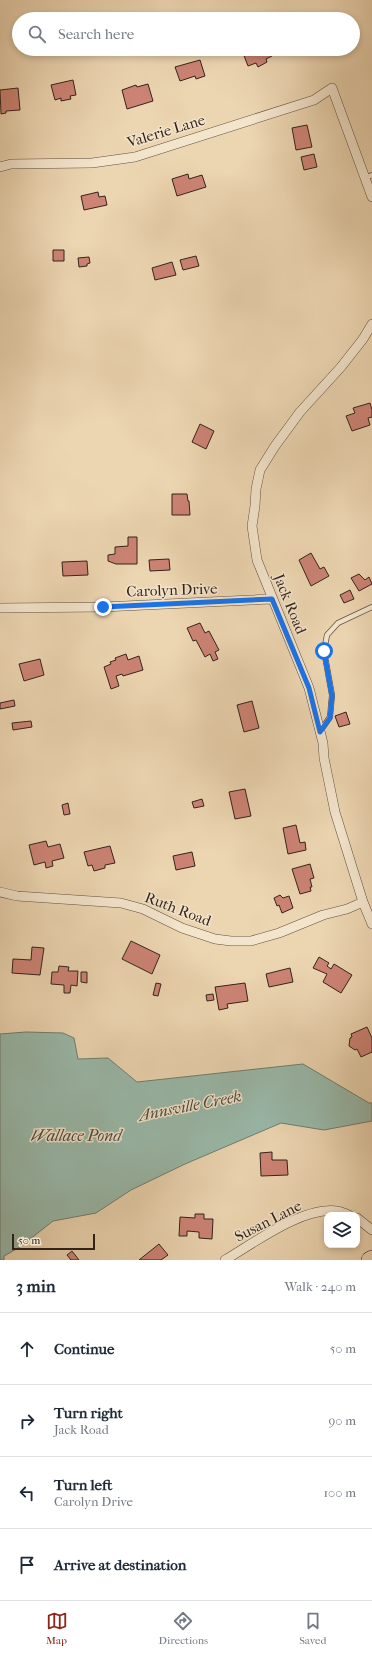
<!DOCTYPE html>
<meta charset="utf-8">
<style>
:root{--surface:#fff;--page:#f2f2f3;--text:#1f2937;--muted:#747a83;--line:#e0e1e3;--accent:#8f2418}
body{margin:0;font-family:"IM FELL French Canon",serif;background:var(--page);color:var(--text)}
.controls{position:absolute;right:12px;bottom:12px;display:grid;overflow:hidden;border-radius:8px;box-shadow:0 2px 6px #0003}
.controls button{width:36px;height:36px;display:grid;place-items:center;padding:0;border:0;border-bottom:1px solid var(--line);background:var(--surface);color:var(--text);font:20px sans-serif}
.scale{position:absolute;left:12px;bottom:10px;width:83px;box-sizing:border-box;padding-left:4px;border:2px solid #33231b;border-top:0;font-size:11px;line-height:14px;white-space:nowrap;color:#33231b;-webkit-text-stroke:3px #f3e4cc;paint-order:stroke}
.stop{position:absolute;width:12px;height:12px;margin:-9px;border:3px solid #1a73e8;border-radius:50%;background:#fff}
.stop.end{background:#1a73e8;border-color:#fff;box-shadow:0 1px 4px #0008}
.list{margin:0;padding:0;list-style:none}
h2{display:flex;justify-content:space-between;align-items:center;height:52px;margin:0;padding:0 16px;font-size:17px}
h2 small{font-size:13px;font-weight:400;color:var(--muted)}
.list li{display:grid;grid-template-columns:26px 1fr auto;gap:12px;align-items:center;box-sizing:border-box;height:72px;padding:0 16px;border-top:1px solid var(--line)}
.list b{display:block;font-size:15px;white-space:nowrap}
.list p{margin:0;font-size:13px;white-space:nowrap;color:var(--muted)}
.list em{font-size:13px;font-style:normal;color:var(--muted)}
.icon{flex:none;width:22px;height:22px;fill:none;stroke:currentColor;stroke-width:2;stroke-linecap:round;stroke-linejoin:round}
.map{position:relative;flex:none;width:372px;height:1260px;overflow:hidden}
.search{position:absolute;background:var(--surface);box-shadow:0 2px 6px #0003;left:12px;right:12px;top:12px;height:44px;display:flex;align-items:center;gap:10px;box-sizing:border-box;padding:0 14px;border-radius:22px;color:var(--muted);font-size:15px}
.sheet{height:340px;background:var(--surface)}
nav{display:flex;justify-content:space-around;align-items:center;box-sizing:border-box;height:56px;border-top:1px solid var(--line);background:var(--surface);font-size:11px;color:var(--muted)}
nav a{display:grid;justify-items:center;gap:2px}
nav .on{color:var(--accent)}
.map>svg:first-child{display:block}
.water{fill:#99b9aa;stroke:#707d71}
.building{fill:#cd8375;stroke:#33231b}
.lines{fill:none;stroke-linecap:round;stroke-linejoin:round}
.lane-casing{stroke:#615040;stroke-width:6}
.street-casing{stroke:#615040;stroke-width:10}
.highway-casing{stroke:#33231b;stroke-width:18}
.lane{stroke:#f3e4cc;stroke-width:4.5}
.street{stroke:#f3e4cc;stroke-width:9}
.highway{stroke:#ecd5b1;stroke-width:17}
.route{stroke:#1a73e8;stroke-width:5}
.labels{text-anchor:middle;stroke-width:3;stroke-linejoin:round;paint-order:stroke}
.street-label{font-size:15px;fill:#33231b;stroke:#f3e4cc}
.water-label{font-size:16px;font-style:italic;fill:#4c483f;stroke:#f3e4cc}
</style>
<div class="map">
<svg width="372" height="1260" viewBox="0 0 372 1260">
<rect width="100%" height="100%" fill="#ecd5b1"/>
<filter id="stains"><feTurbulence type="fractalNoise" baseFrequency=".005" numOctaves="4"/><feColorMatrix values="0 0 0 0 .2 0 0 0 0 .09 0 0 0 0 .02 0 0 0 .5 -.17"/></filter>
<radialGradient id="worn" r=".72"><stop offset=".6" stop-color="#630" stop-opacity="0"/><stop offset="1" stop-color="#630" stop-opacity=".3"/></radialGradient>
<path class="water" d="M26 1032 63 1033 74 1038 78 1059 108 1058 137 1082 303 1064 369 1103H372V1121L324 1130 281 1123 185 1164 131 1190 96 1213 53 1221 20 1247 4 1256V1260H0V1034Z"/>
<path class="building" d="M252 49H268L272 56 266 59 267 62 258 67 256 63 248 66 243 53Z
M296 49H315L298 55Z
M200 60 205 76 196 79 195 76 180 81 175 67Z
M73 80 76 95 70 96 71 99 61 101V98L55 100 51 85Z
M148 84 153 101 127 109 122 90 136 85 137 87Z
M18 88 20 110 6 111V113L1 114 0 90Z
M307 125 312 147 296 150 292 128Z
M314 154 317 167 304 170 301 157Z
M188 174 189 179 202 175 206 187 177 196 172 179Z
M98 192 99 197 105 196 107 205 84 210 81 196Z
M53 250H64V261H53Z
M196 256 199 266 183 270 180 260Z
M89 257 90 263 87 264V266L79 267 78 258Z
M172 262 176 275 155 280 152 268Z
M370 403 372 410V417L368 418 370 425 352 431 346 416 355 413 353 408Z
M200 424 214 431 206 449 192 442Z
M172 494H187L188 501H189L190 515H172Z
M128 537H137V564H116L108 561V555L115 554V547L128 546Z
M311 553 320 569 324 567 329 576 311 586 299 560Z
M169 559 170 570 150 571 149 560Z
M87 561 88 575 63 576 62 562Z
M359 574 365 580 369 577 372 584 359 591 351 578Z
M350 590 354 599 344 603 340 595Z
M200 623 205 633 209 631 219 650 215 652 218 659 213 661 210 654 205 657 196 640 193 641 187 628Z
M126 654 128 660 139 656 143 670 123 676 122 674 116 676 119 686 111 689 104 667 111 664 110 662 116 660 115 658Z
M40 659 44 675 24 681 19 664Z
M14 700 15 706 0 709V703Z
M252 701 259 728 244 732 237 705Z
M346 712 350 724 339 727 335 716Z
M31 721 32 727 13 730 12 723Z
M245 789 251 816 235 819 229 792Z
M202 799 204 806 194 808 192 802Z
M68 803 70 814 64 815 62 805Z
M296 825 300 843 305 842 306 850 288 854 283 828Z
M46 841 48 847 60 844 64 858 52 861 53 866 46 868 45 862 34 865 29 845Z
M110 846 115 863 105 865V868L94 871 92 865 88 866 84 852Z
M192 852 195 866 176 870 173 856Z
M310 864 314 878 310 879 312 887H310L311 891 300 894 292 869Z
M280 895 283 898 289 896 293 908 282 913 279 905 277 906 274 898Z
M131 941 160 955 152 974 122 959Z
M32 947 44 948 40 975 12 973 13 959 31 960Z
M319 957 329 963 327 966 331 969 334 964 352 975 341 993 323 982 327 974 313 968Z
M59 966 69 967 68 971H78L77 986 71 985 70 993H64V985L51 984 52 972H58Z
M290 968 293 982 269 987 266 974Z
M81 972H87V983L81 982Z
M156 983 161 984 158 996 153 995Z
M245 983 248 1001 227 1004 228 1008 219 1010 215 987Z
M213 994 214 1000 207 1001 206 995Z
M367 1027 372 1038V1052L361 1057 357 1049 355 1050 349 1046 350 1038 352 1037 351 1034Z
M272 1152V1160H287L288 1175 261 1176 260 1153Z
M195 1214H204V1219H213L212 1239 199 1238V1232L187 1231V1236H179L180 1217 195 1218Z
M159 1244 168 1255 161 1260H139Z
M72 1251 79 1260H71L67 1255Z"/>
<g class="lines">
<defs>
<path id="lane" d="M366 178 372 175
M321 730 330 717 332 695 324 651 327 635 338 623 372 607"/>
<path id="street" d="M0 167 11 164 92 163 135 157 314 100 332 88 372 197
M372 324 363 339 341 367 300 412 275 446 260 470 256 489 255 506 252 526 257 560 309 688 323 743 324 758 335 812 363 902 372 924
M0 608 103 607 272 599
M0 892 17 896 121 903 143 909 182 928 215 939 231 941H251L279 933 323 915 347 909 363 902
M357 1218 372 1230
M225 1260C254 1243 303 1206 337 1211 341 1211 345 1214 349 1215"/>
<path id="highway" d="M370 1260 372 1259"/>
</defs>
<use href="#lane" class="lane-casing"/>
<use href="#street" class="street-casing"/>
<use href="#highway" class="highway-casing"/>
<use href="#lane" class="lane"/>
<use href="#street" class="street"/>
<use href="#highway" class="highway"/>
</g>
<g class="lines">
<path class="route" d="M103 607 272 599 309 688 320 732 330 718 332 696 324 651"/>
</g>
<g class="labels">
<g class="street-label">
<text transform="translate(166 131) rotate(-17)" y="5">Valerie Lane</text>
<text transform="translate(172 590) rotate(-2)" y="5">Carolyn Drive</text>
<text transform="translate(290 604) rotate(68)" y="5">Jack Road</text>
<text transform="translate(178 909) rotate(21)" y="5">Ruth Road</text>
<text transform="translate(268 1221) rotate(-27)" y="5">Susan Lane</text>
</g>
<g class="water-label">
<text transform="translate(190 1105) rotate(-11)" y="6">Annsville Creek</text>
<text x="76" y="1141">Wallace Pond</text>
</g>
</g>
<rect width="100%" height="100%" filter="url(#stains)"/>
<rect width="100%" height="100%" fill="url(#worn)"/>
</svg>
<div class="controls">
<button><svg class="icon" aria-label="layers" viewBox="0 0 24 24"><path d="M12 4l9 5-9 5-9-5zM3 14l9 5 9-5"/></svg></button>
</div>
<div class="scale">50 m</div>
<div class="stop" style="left:324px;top:651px"></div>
<div class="stop end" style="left:103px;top:607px"></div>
<div class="search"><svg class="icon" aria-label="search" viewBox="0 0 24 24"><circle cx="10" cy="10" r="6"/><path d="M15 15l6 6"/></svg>Search here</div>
</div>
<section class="sheet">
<h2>3 min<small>Walk · 240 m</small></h2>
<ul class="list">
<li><svg class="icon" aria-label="ahead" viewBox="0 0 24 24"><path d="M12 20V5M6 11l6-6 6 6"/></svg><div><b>Continue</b></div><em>50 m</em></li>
<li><svg class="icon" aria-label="right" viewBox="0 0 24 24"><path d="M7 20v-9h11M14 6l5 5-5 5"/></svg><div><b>Turn right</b><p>Jack Road</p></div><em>90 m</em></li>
<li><svg class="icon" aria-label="left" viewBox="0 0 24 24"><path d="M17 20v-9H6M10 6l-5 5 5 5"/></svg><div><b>Turn left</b><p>Carolyn Drive</p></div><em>100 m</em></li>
<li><svg class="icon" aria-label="arrive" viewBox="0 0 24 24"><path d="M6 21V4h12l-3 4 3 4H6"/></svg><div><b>Arrive at destination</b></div></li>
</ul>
</section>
<nav>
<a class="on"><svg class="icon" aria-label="map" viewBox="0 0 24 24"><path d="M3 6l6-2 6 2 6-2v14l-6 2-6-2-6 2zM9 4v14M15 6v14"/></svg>Map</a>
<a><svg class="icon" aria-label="directions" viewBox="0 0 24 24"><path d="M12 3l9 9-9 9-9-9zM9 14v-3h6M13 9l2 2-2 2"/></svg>Directions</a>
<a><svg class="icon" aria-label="saved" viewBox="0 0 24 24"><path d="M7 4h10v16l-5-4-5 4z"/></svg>Saved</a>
</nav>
